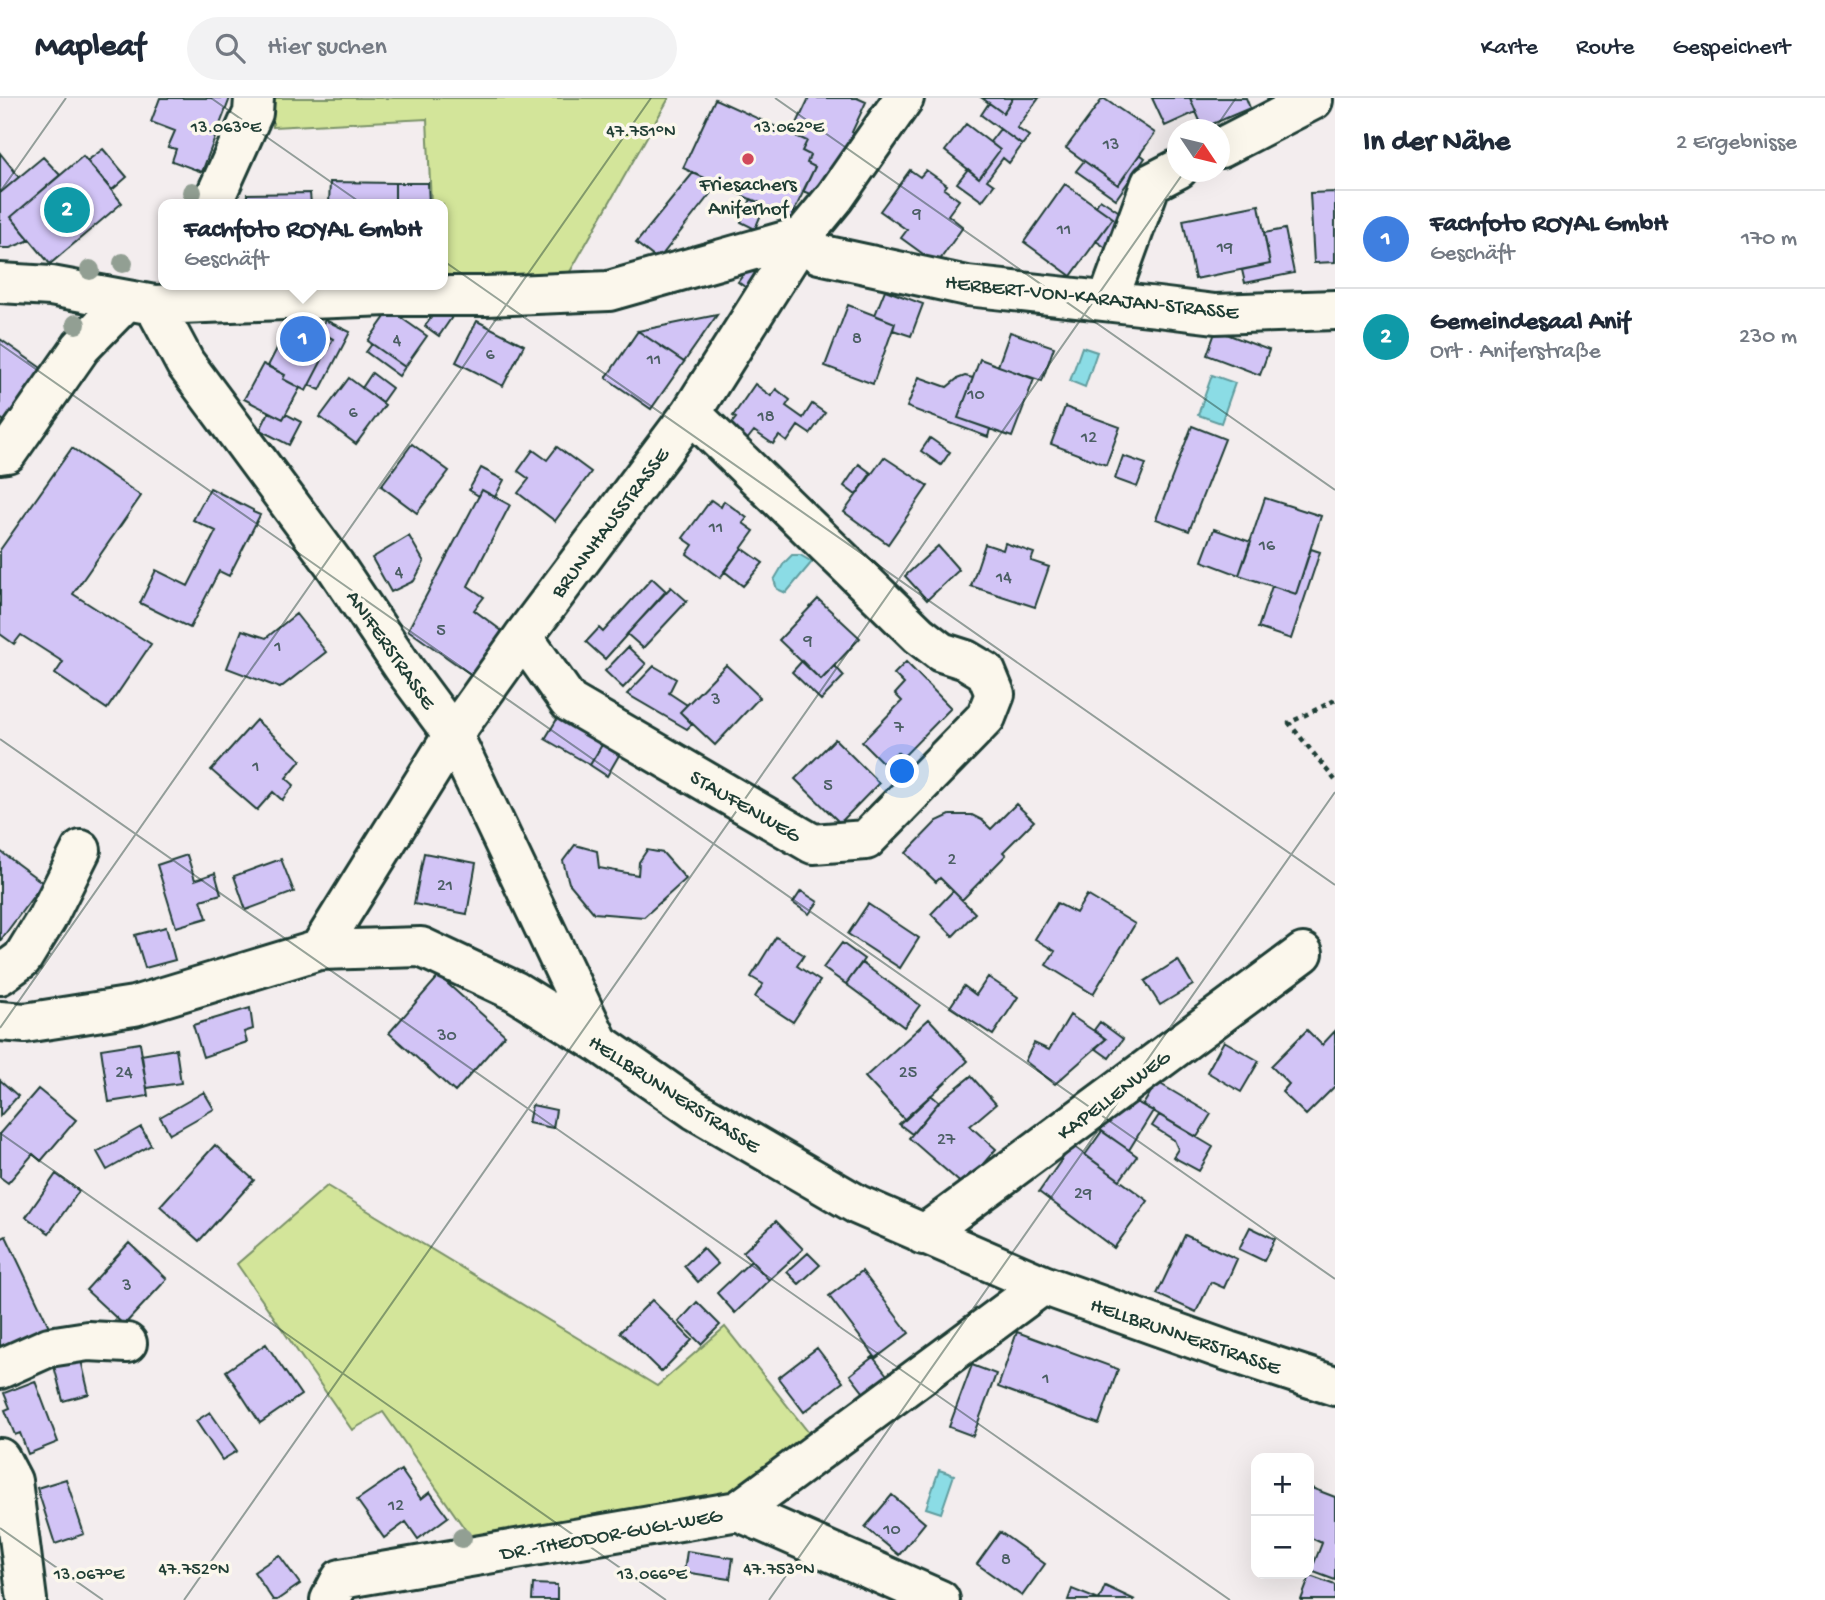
<!DOCTYPE html>
<html lang="de">
<meta charset="utf-8">
<style>
:root{--surface:#fff;--page:#f2f2f3;--text:#1f2937;--muted:#747a83;--line:#e0e1e3;--accent:#0f766e}
body{margin:0;font-family:"Gochi Hand",sans-serif;background:var(--page);color:var(--text)}
.controls{position:absolute;right:21px;bottom:21px;display:grid;overflow:hidden;border-radius:14px;box-shadow:0 7px 28px #0002}
.controls button{width:63px;height:63px;display:grid;place-items:center;padding:0;border:0;border-bottom:2px solid var(--line);background:var(--surface);color:var(--text);font:35px sans-serif}
.compass{position:absolute;left:1167px;top:21px;width:63px;height:63px;border-radius:50%;background:var(--surface);box-shadow:0 7px 28px #0002;rotate:125deg}
.you{position:absolute;left:903px;top:674px;width:24px;height:24px;margin:-18px;border:5px solid #fff;border-radius:50%;background:#1a73e8;box-shadow:0 0 0 10px #1a73e833}
.badge{display:grid;place-items:center;width:46px;height:46px;border-radius:50%;background:var(--accent);color:#fff;font-size:23px;font-weight:700}
.pin{position:absolute;translate:-50% -50%;border:4px solid #fff;box-shadow:0 2px 7px #0006}
.popup{position:absolute;left:158px;top:101px;width:290px;height:91px;box-sizing:border-box;display:grid;place-content:center;border-radius:14px;background:var(--surface);filter:drop-shadow(0 2px 5px #0005);font-size:23px;white-space:nowrap;color:var(--muted)}
.popup b{font-size:26px;color:var(--text)}
.popup::after{content:'';position:absolute;left:50%;top:100%;margin-left:-14px;border:14px solid transparent;border-top-color:var(--surface)}
.list{margin:0;padding:0;list-style:none}
h2{display:flex;justify-content:space-between;align-items:center;height:91px;margin:0;padding:0 28px;font-size:30px}
h2 small{font-size:23px;font-weight:400;color:var(--muted)}
.list li{display:grid;grid-template-columns:46px 1fr auto;gap:21px;align-items:center;box-sizing:border-box;height:98px;padding:0 28px;border-top:2px solid var(--line)}
.list b{display:block;font-size:26px;white-space:nowrap}
.list p{margin:0;font-size:23px;white-space:nowrap;color:var(--muted)}
.list em{font-size:23px;font-style:normal;color:var(--muted)}
.icon{flex:none;width:38px;height:38px;fill:none;stroke:currentColor;stroke-width:2;stroke-linecap:round;stroke-linejoin:round}
.map{position:relative;flex:none;width:1335px;height:1502px;overflow:hidden}
header{display:flex;align-items:center;gap:42px;box-sizing:border-box;height:98px;padding:0 35px;background:var(--surface);border-bottom:2px solid var(--line)}
header strong{font-size:33px}
nav{display:flex;gap:38px;margin-inline-start:auto;font-size:24px}
.search{width:490px;height:63px;background:var(--page);display:flex;align-items:center;gap:18px;box-sizing:border-box;padding:0 24px;border-radius:38px;color:var(--muted);font-size:26px}
main{display:flex}
aside{flex:1;background:var(--surface)}
.map>svg:first-child{display:block}
.green{fill:#d3e59a;stroke:#799167;stroke-width:2}
.water{fill:#8bdce5;stroke:#609c9e;stroke-width:2}
.building{fill:#d2c4f6;stroke:#1f3d34;stroke-width:2}
.lines{fill:none;stroke-linecap:round;stroke-linejoin:round}
.minor-casing{stroke:#1f3d34;stroke-width:44}
.path{stroke:#1f3d34;stroke-width:4.5;stroke-dasharray:5 5;stroke-linecap:butt}
.minor{stroke:#fbf7ec;stroke-width:38}
.tree{fill:#929f93}
.ticks{fill:none;stroke:#1f3d34;stroke-width:2;stroke-opacity:0.45}
.poi-dot{fill:#d1495b;stroke:#fbf7ec;stroke-width:2.5}
.labels{text-anchor:middle;stroke-width:7;stroke-linejoin:round;paint-order:stroke}
.number-label{font-size:18px;fill:#4c5f64}
.poi-label{font-size:21px;fill:#1f3d34;stroke:#fbf7ec}
.street-label{font-size:21px;fill:#1f3d34;stroke:#fbf7ec}
.ticks-label{font-size:18px;text-anchor:middle;fill:#1f3d34;stroke:#fbf7ec;stroke-width:7;stroke-linejoin:round;paint-order:stroke}
</style>
<header>
<strong>Mapleaf</strong>
<div class="search"><svg class="icon" aria-label="search" viewBox="0 0 24 24"><circle cx="10" cy="10" r="6"/><path d="M15 15l6 6"/></svg>Hier suchen</div>
<nav><a>Karte</a><a>Route</a><a>Gespeichert</a></nav>
</header>
<main>
<div class="map">
<svg width="1335" height="1502" viewBox="0 0 1335 1502">
<rect width="100%" height="100%" fill="#f3edee"/>
<filter id="ink" filterUnits="userSpaceOnUse"><feTurbulence type="fractalNoise" baseFrequency=".0143" numOctaves="2"/><feDisplacementMap in="SourceGraphic" scale="14" xChannelSelector="R" yChannelSelector="G"/><feConvolveMatrix kernelMatrix="1 2 1 2 8 2 1 2 1" color-interpolation-filters="sRGB"/></filter>
<g filter="url(#ink)">
<path class="green" d="M272 0H669L563 186 443 187V106H431L427 21 273 29Z
M327 1088 657 1288 725 1229 816 1344 741 1396 474 1444 383 1314 352 1332 237 1166Z"/>
<path class="water" d="M1082 249 1097 254 1085 289 1070 283Z
M1212 277 1235 285 1221 325 1198 317Z
M792 457H800L812 464 786 495 777 491 774 482 784 465Z
M939 1372 954 1377 941 1415 926 1410Z"/>
<path class="building" d="M160 0H230L202 74 172 63 176 51 168 49 175 33 151 24Z
M809 0H857L866 4 852 34 860 39 821 101 803 93 815 69 807 65 810 57 802 53 807 43 792 36Z
M982 0H1013L1003 15Z
M1013 0H1039L1017 30 1029 38 1022 47 981 17 989 5 1003 15Z
M1103 0 1155 35 1118 87 1066 50Z
M1152 0H1190L1196 14 1165 28Z
M1190 0H1246L1250 10 1203 30Z
M715 1 807 43 802 53 810 57 807 65 815 69 791 120 683 70Z
M966 26 1000 52 979 80 945 53Z
M1000 31 1022 47 1009 65 1003 60 987 82 994 87 982 103 957 85 968 71 979 80 1000 52 990 44Z
M103 51 127 79 112 92 87 63Z
M0 55 19 79 0 95Z
M1140 56 1145 60 1116 101 1076 73 1084 63 1118 87Z
M83 58 122 105 50 166 11 119Z
M43 59 60 77 11 119 30 142 10 150H0V95Z
M910 72 920 79 926 72 947 87 944 91 959 102 948 117 963 129 937 166 901 140 907 132 880 113Z
M693 75 718 86 658 162 636 145Z
M330 84 395 85V106H329Z
M395 85H428L429 106H395Z
M1065 86 1113 120 1071 178 1024 144Z
M1335 94V164L1314 165 1310 95Z
M310 95 311 106H247V96Z
M751 101 765 107 755 131 741 124Z
M1100 101 1130 121 1115 156 1096 143 1113 120 1096 108Z
M1259 107 1270 166 1195 181 1183 122Z
M1285 131 1294 175 1245 185 1242 172 1270 166 1264 135Z
M753 163 773 177 758 198 738 184Z
M885 192 923 206 911 238 893 232 895 225 875 217Z
M848 207 895 225 873 286 825 268Z
M439 209 452 219 439 238 425 228Z
M390 212 427 238 405 269 368 243Z
M717 217 684 264 638 233Z
M293 219 333 241 306 293 283 281 285 277 268 268Z
M325 222 350 234 320 292 309 287 333 241 319 233Z
M477 223 524 247 503 288 456 264Z
M1216 232 1269 252 1260 277 1207 257Z
M638 233 684 264 651 311 606 280Z
M1010 234 1054 249 1042 283 998 268Z
M0 241 51 277 14 330 0 320Z
M372 246 405 269 399 278 366 254Z
M980 261 1034 281 1012 339 958 320Z
M263 266 285 277 283 281 300 290 283 321 244 301Z
M372 275 392 290 382 304 362 290Z
M965 278 973 280 958 320 990 331 988 339 907 309 919 279 947 289 957 281Z
M349 280 385 307 356 346 320 319Z
M755 286 771 298 776 291 790 302 786 308 803 320 812 306 825 315 810 336 798 328 787 344 779 338 773 346 754 333 746 343 728 330 736 320 733 318Z
M1065 309 1120 329 1106 367 1051 346Z
M269 314 283 321 286 316 301 324 289 347 260 332Z
M1192 328 1225 341 1189 433 1156 421Z
M930 340 950 354 941 367 921 353Z
M412 346 449 373 417 415 381 388Z
M557 349 591 374 555 423 518 395 529 381 518 373 533 352 547 362Z
M72 350 141 398 73 496 151 546 107 611 55 576 63 564 21 537 14 546 0 536V452Z
M1123 358 1146 366 1137 389 1115 381Z
M884 359 928 388 888 446 844 414Z
M859 366 871 375 856 397 844 388Z
M481 370 504 382 495 399 482 392 479 398 469 392Z
M210 390 253 412V414L260 417 229 478 219 473 190 530 140 505 156 472 188 488 216 433 193 422Z
M482 392 510 407 468 488 484 499 474 512 506 536 473 578 408 532Z
M1265 400 1321 418 1296 496 1239 477Z
M711 402 721 409 724 403 747 420 743 425 754 433 720 480 687 456 693 447 683 440Z
M1214 431 1251 444 1239 477 1202 463Z
M409 438 424 464 414 483 391 494 372 460Z
M1005 445 1034 455 1031 463 1049 469 1035 509 971 488 985 446 1003 452Z
M938 448 959 472 927 502 905 478Z
M742 450 763 465 743 488 724 473Z
M1311 451 1320 454 1291 541 1258 530 1272 488 1296 496Z
M652 480 666 493 605 561 586 544 599 530 603 534Z
M671 489 687 503 643 550 627 536Z
M818 501 860 540 821 582 779 542Z
M296 516 326 554 280 590 227 570 242 532 266 540Z
M628 549 646 566 623 590 605 573Z
M802 563 821 582 835 568 844 578 821 602 792 574Z
M906 564 951 610 903 659 897 654 885 667 862 644 902 603 895 596 904 586 894 576Z
M726 567 760 599 715 647 680 614Z
M654 568 676 581 669 595 687 607 680 614 692 626 687 631 627 596Z
M565 608 609 635 590 667 545 641Z
M256 622 301 662 286 680 294 687 282 702 273 694 257 712 211 672Z
M609 635 626 645 607 678 590 667Z
M835 641 879 685 840 725 795 681Z
M1016 706 1034 723 1003 754 1006 757 962 802 940 780 936 784 906 755 937 723 950 717H972L982 722 991 731Z
M575 747 597 753 599 770 638 777 639 764 647 752 663 755 686 781 644 819 594 815 569 785 563 763Z
M0 753 43 785 0 843Z
M424 755 476 765 467 816 414 806Z
M187 757 195 782 215 775 221 796 201 802 207 820 176 829 157 767Z
M281 761 294 794 246 812 234 778Z
M801 793 818 804 809 816 793 805Z
M953 793 975 815 953 838 931 816Z
M1087 797 1135 826 1093 896 1046 867 1055 853 1035 841 1057 805 1076 815Z
M868 806 919 840 900 870 848 836Z
M166 829 175 862 145 870 135 837Z
M776 839 804 857 797 868 820 883 793 924 755 899 763 886 751 879Z
M842 845 864 861 846 886 823 870Z
M1178 862 1193 887 1160 907 1145 883Z
M862 865 920 907 904 929 846 886Z
M439 878 505 937 455 994 389 935Z
M988 879 1018 899 993 937 950 909 964 888 976 897Z
M250 910 253 931 244 934 247 944 203 959 193 927Z
M1070 917 1106 941 1055 986 1025 963 1034 945 1049 952Z
M929 921 968 963 905 1022 865 979Z
M1100 924 1123 941 1109 960 1095 950 1106 941 1094 932Z
M1307 932 1322 947 1335 933V988L1306 1017 1282 994 1289 986 1271 968Z
M1224 943 1259 963 1241 994 1207 974Z
M140 945 148 998 109 1004 101 951Z
M176 951 181 985 147 990 141 957Z
M971 978 996 1006 970 1028 996 1051 964 1088 909 1040 939 1004Z
M0 982 18 998 0 1018Z
M1157 984 1211 1016 1197 1039 1143 1007Z
M38 991 76 1022 41 1063 33 1056 8 1085 0 1079V1035Z
M204 994 214 1011 170 1036 160 1019Z
M931 997 939 1004 912 1036 899 1026Z
M1129 1000 1153 1013 1129 1052 1100 1032 1114 1012Z
M532 1007 556 1012 553 1030 528 1025Z
M1159 1017 1213 1049 1199 1073 1173 1059 1178 1051 1174 1042 1152 1028Z
M141 1029 151 1047 107 1072 97 1054Z
M1102 1033 1137 1058 1120 1082 1085 1057Z
M215 1047 254 1082 199 1143 160 1108Z
M1072 1047 1148 1103 1114 1150 1039 1094Z
M56 1076 79 1093 49 1135 26 1119Z
M776 1123 803 1151 769 1182 743 1154Z
M1250 1129 1275 1141 1264 1163 1239 1151Z
M1185 1137 1237 1161 1224 1190 1211 1184 1196 1214 1157 1196Z
M6 1138 53 1237 0 1257V1141Z
M129 1145 167 1181 124 1227 86 1192Z
M703 1150 718 1166 698 1184 684 1168Z
M808 1155 820 1167 799 1186 787 1174Z
M751 1163 769 1182 735 1215 717 1195Z
M862 1173 909 1235 876 1260 829 1198Z
M652 1202 692 1242 661 1274 620 1234Z
M697 1204 720 1227 701 1246 679 1224Z
M1017 1234 1118 1271 1099 1326 998 1289Z
M266 1246 301 1297 260 1325 226 1273Z
M817 1250 843 1284 804 1314 778 1280Z
M873 1259 890 1281 867 1299 850 1277Z
M81 1262 89 1296 63 1303 54 1268Z
M972 1267 996 1276 973 1338 949 1329Z
M35 1283 58 1344 28 1356 20 1335 15 1337 5 1312 10 1310 4 1295Z
M210 1314 237 1353 222 1362 196 1323Z
M401 1372 421 1401 430 1394 448 1419 418 1441 406 1424 384 1440 357 1402Z
M66 1381 84 1436 55 1446 37 1390Z
M1309 1389 1335 1399V1482L1311 1473 1322 1445 1309 1439Z
M892 1397 925 1425 899 1457 865 1429Z
M1000 1434 1045 1466 1022 1498 977 1466Z
M687 1453 733 1460 730 1481 684 1474Z
M279 1457 300 1486 277 1502H273L254 1474Z
M1310 1478 1335 1487V1502H1301Z
M533 1486 557 1487V1502H532Z
M1105 1488 1135 1502H1068L1072 1491 1099 1502Z"/>
<g class="lines">
<defs>
<path id="minor" d="M1220 50 1313 2
M212 106 253 15 254 0
M803 138 819 156 967 188 1158 209 1215 216 1335 212
M0 185 51 188 154 207 388 198H485L609 193 803 138
M1108 203 1151 85 1178 71
M154 207 185 265 334 466 405 572 453 637 599 945
M0 356 7 355 81 249 127 202
M523 539 569 604 813 746 866 742 986 619 995 596 986 574 966 562 941 554 919 537 691 315
M319 852 453 637 523 539 691 315 803 138 835 99 904 0
M0 877 22 861 47 820 81 752
M0 923 25 925 134 908 319 852 421 849 515 893 599 945 695 1012 858 1107 1043 1187 1228 1253 1335 1288
M923 1137 1303 855
M0 1271 49 1249 88 1243 127 1245
M0 1360 12 1383 27 1502
M738 1413 940 1502
M330 1502 341 1481 738 1413 1043 1187"/>
</defs>
<use href="#minor" class="minor-casing"/>
<path class="path" d="M1335 602 1289 625 1335 682"/>
<use href="#minor" class="minor"/>
</g>
<g class="tree">
<circle cx="192" cy="94" r="10"/>
<circle cx="123" cy="165" r="10"/>
<circle cx="90" cy="172" r="10"/>
<circle cx="76" cy="226" r="10"/>
<circle cx="462" cy="1440" r="10"/>
</g>
</g>
<path class="ticks" d="M211 0 1335 787M775 0 1335 392M1214 32 1236 0M0 94 66 0M0 246 1335 1181M0 641 1230 1502M0 930 651 0M0 1035 666 1502M0 1430 103 1502M184 1502 1184 74M769 1502 1335 694"/>
<circle class="poi-dot" cx="748" cy="61" r="7"/>
<g class="labels">
<g class="number-label">
<text x="1111" y="51">13</text>
<text x="917" y="120">9</text>
<text x="1064" y="136">11</text>
<text x="1225" y="154">19</text>
<text x="857" y="245">8</text>
<text x="397" y="247">4</text>
<text x="490" y="261">6</text>
<text x="654" y="266">11</text>
<text x="976" y="301">10</text>
<text x="353" y="319">6</text>
<text x="766" y="323">18</text>
<text x="1089" y="344">12</text>
<text x="716" y="434">11</text>
<text x="1267" y="452">16</text>
<text x="399" y="479">4</text>
<text x="1004" y="484">14</text>
<text x="441" y="537">5</text>
<text x="808" y="547">9</text>
<text x="278" y="553">1</text>
<text x="716" y="606">3</text>
<text x="899" y="634">7</text>
<text x="256" y="673">1</text>
<text x="828" y="692">5</text>
<text x="952" y="766">2</text>
<text x="445" y="792">21</text>
<text x="447" y="942">30</text>
<text x="124" y="979">24</text>
<text x="908" y="979">25</text>
<text x="946" y="1046">27</text>
<text x="1083" y="1100">29</text>
<text x="127" y="1192">3</text>
<text x="1046" y="1285">1</text>
<text x="396" y="1412">12</text>
<text x="892" y="1436">10</text>
<text x="1006" y="1466">8</text>
</g>
<g class="poi-label">
<text x="748" y="92">Friesachers<tspan x="748" dy="24">Aniferhof</tspan></text>
</g>
<g class="street-label">
<text transform="translate(1092 198) rotate(6)" y="7">HERBERT-VON-KARAJAN-STRASSE</text>
<text transform="translate(609 424) rotate(-53)" y="7">BRUNNHAUSSTRASSE</text>
<text transform="translate(392 551) rotate(55)" y="7">ANIFERSTRASSE</text>
<text transform="translate(746 707) rotate(30)" y="7">STAUFENWEG</text>
<text transform="translate(675 995) rotate(33)" y="7">HELLBRUNNERSTRASSE</text>
<text transform="translate(1113 996) rotate(-37)" y="7">KAPELLENWEG</text>
<text transform="translate(1186 1237) rotate(19)" y="7">HELLBRUNNERSTRASSE</text>
<text transform="translate(611 1435) rotate(-10)" y="7">DR.-THEODOR-GUGL-WEG</text>
</g>
</g>
<g class="ticks-label">
<text x="226" y="34">13.063°E</text>
<text x="789" y="34">13.062°E</text>
<text x="641" y="38">47.751°N</text>
<text x="194" y="1476">47.752°N</text>
<text x="779" y="1476">47.753°N</text>
<text x="89" y="1481">13.067°E</text>
<text x="652" y="1481">13.066°E</text>
</g>
</svg>
<div class="controls">
<button>+</button>
<button>−</button>
</div>
<svg class="compass" viewBox="-18 -18 36 36"><path d="M0-13l5 13h-10z" fill="#e53935"/><path d="M0 13l5-13h-10z" fill="#747a83"/></svg>
<div class="you"></div>
<div class="pin badge" style="left:303px;top:241px;background:#3f7fe0">1</div>
<div class="popup"><b>Fachfoto ROYAL GmbH</b>Geschäft</div>
<div class="pin badge" style="left:67px;top:112px;background:#0f9aa8">2</div>
</div>
<aside>
<h2>In der Nähe<small>2 Ergebnisse</small></h2>
<ul class="list">
<li><span class="badge" style="background:#3f7fe0">1</span><div><b>Fachfoto ROYAL GmbH</b><p>Geschäft</p></div><em>170 m</em></li>
<li><span class="badge" style="background:#0f9aa8">2</span><div><b>Gemeindesaal Anif</b><p>Ort · Aniferstraße</p></div><em>230 m</em></li>
</ul>
</aside>
</main>
